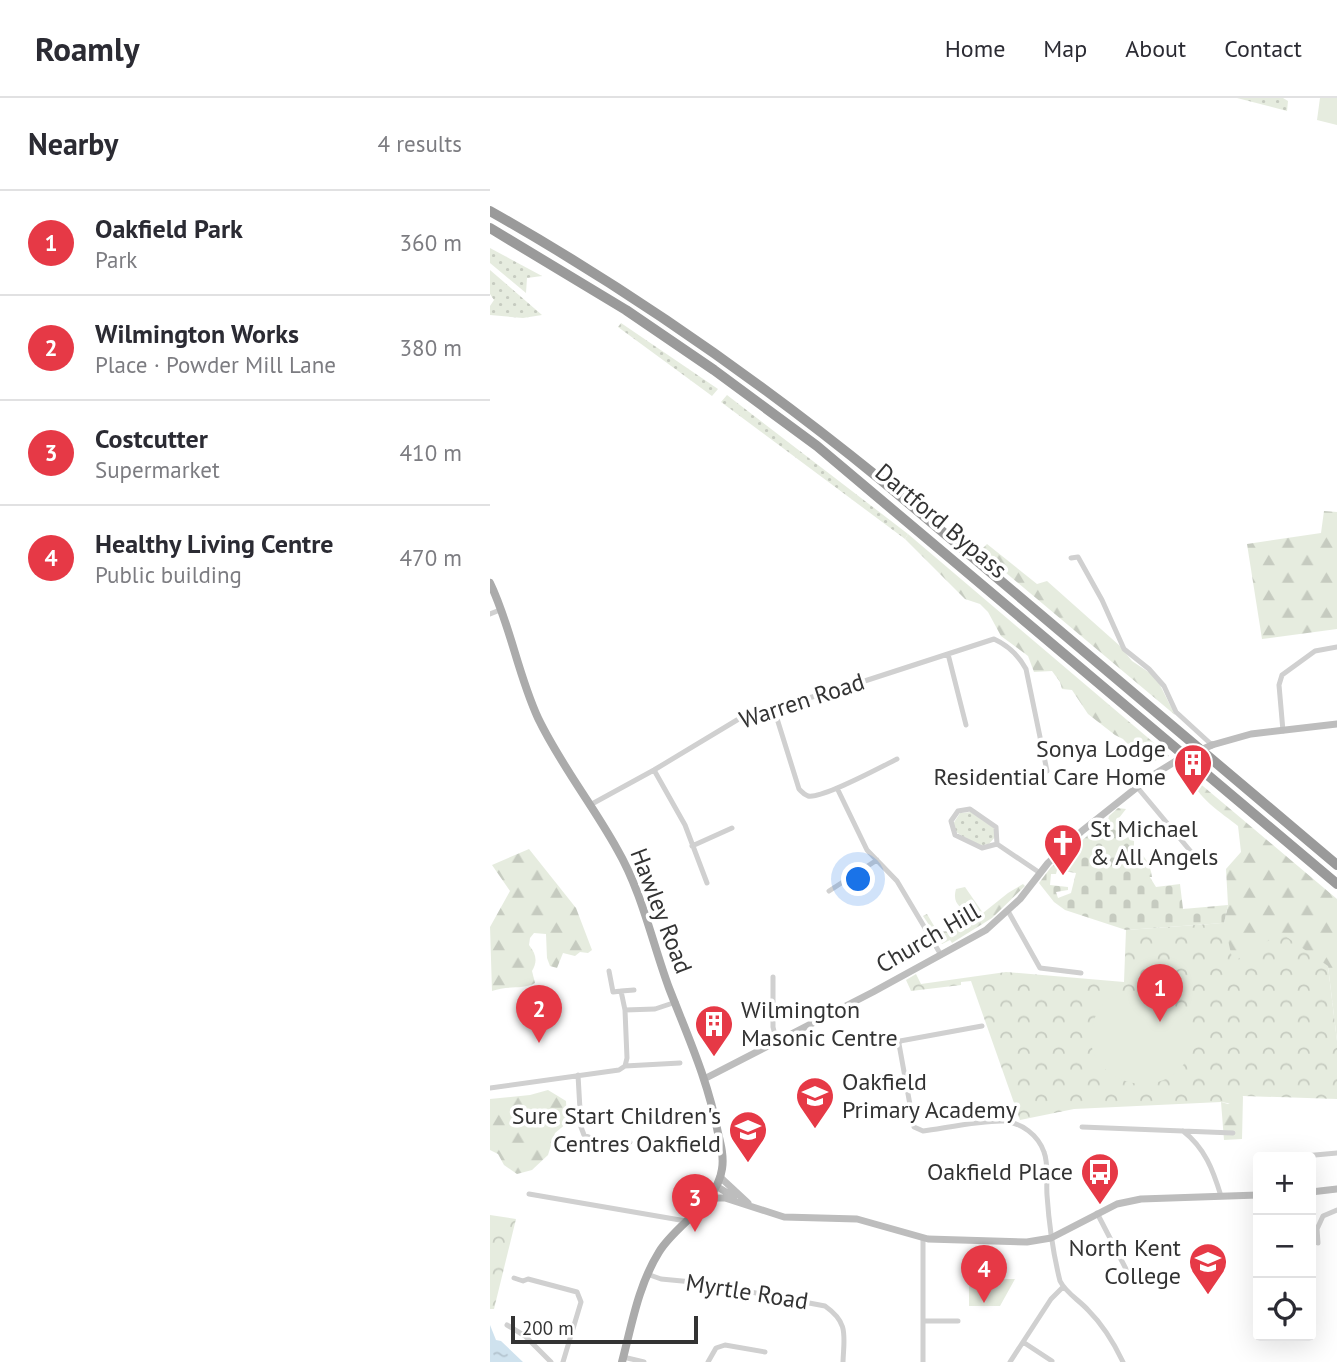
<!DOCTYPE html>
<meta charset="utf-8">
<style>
:root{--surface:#fff;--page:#f2f2f3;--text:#2b2b33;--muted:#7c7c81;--line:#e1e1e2;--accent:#e63946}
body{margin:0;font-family:"PT Sans",sans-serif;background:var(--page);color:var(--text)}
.controls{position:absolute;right:21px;bottom:21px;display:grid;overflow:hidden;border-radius:7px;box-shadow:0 7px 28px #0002}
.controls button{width:63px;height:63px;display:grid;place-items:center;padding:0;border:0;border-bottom:2px solid var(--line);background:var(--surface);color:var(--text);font:35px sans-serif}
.scale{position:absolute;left:21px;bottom:18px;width:187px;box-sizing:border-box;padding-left:7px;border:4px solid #333;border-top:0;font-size:19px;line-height:24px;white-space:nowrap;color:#333;-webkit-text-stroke:5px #fff;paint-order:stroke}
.you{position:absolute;left:369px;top:782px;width:24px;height:24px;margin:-18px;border:5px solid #fff;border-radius:50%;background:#1a73e8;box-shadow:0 0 0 10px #1a73e833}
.badge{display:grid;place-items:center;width:46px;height:46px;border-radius:50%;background:var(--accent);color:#fff;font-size:23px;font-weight:700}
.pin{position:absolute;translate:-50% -58px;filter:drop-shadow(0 2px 4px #0008)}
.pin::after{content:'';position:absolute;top:37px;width:24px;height:21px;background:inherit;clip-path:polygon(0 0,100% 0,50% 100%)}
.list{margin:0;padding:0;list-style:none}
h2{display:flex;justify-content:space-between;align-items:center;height:91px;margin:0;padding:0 28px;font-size:30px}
h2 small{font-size:23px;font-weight:400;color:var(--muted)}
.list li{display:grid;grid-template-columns:46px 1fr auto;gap:21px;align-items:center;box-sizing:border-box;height:105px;padding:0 28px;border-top:2px solid var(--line)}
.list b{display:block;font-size:26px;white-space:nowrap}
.list p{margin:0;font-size:23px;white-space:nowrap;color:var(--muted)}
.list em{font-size:23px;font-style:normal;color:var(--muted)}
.icon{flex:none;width:38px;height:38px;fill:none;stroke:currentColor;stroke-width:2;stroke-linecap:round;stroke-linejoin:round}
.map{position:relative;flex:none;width:847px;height:1264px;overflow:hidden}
header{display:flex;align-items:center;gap:42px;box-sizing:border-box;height:98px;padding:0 35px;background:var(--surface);border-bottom:2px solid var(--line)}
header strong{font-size:33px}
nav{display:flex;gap:38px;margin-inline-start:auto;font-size:24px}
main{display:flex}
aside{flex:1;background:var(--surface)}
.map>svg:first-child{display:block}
.grass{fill:url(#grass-dots)}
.forest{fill:url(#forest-firs)}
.cemetery{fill:url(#cemetery-stones);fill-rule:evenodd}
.park{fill:url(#park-crowns)}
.garden{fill:#e6ecdf}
.water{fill:url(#water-ripples)}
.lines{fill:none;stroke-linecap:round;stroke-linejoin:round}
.street{stroke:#d0d0d0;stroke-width:5}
.secondary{stroke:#bdbdbd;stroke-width:7}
.primary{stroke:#ababab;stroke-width:8}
.highway{stroke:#9a9a9a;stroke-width:10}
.secondary-bridge{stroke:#bdbdbd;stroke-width:7}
.labels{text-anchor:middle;stroke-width:7;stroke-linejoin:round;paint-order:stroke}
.street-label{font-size:24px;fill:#333;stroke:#fff}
.poi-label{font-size:24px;fill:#333;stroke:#fff;text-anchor:end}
</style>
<header>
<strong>Roamly</strong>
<nav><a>Home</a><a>Map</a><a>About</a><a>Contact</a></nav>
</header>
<main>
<aside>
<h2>Nearby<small>4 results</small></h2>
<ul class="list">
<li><span class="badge">1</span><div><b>Oakfield Park</b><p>Park</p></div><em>360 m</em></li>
<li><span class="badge">2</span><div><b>Wilmington Works</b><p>Place · Powder Mill Lane</p></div><em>380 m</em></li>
<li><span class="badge">3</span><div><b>Costcutter</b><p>Supermarket</p></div><em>410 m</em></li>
<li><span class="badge">4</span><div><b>Healthy Living Centre</b><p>Public building</p></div><em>470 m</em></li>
</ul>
</aside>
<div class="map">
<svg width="847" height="1264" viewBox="0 0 847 1264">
<defs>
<pattern id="grass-dots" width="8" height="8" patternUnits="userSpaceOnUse" patternTransform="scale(1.75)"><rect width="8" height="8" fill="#e6ecdf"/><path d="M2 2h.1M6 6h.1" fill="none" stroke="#c6cbc0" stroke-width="1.8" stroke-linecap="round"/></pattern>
<pattern id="forest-firs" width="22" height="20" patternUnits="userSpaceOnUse" patternTransform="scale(1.75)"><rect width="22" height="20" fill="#e6ecdf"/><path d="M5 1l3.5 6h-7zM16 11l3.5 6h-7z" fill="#c6cbc0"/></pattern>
<pattern id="cemetery-stones" width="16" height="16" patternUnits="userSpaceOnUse" patternTransform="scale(1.75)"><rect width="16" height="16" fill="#e6ecdf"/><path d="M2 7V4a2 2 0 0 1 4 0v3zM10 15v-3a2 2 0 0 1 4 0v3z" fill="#c6cbc0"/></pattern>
<pattern id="park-crowns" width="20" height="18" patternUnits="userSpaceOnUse" patternTransform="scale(1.75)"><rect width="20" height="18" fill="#e6ecdf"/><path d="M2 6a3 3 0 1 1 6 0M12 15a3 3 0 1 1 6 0" fill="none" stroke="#c6cbc0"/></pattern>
<pattern id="water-ripples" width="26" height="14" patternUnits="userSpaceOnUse" patternTransform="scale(1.75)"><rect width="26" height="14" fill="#cfe2ee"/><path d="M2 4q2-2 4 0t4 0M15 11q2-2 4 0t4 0" fill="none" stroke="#b2c2cd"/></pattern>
</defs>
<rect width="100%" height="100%" fill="#fff"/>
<path class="grass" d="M747 0H793L798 3 797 13Z
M0 150 52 178 37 180 36 195 0 165Z
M0 172 52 217 33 220 0 217V208L4 202 0 196Z
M131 225 228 291 222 298 128 229Z
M237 297 418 436 415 441 231 304Z
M481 714 504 730 505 739 499 746 488 748 466 734 463 726 470 715Z"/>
<path class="forest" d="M834 413 847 414V531L772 541 757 446 831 435Z
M418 436 670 650 679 658 661 664 654 663 633 641 625 637 598 616 582 592 572 591 570 584 562 573 544 574 538 558 511 538 498 514 490 506 475 501 415 441Z
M497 446 547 486 557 483 630 548 642 563 660 575 669 585 685 617 490 453Z
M701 678 847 801V943L838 868 741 874 725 826 734 825 738 807 736 771 751 754 748 728C732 715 705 699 701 678Z
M628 710 636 711 629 720 634 728 627 729 622 736 629 745 638 739 644 743V749C655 758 660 765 662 779H652L616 730 619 718Z
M39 751 86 810 102 852 98 855 90 854 85 858 73 855 67 870 60 868 57 860 56 836 44 835 40 840 39 847C46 856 48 863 42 873L45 885C34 892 17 887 2 893L0 829 20 793 2 767Z
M533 786 535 788 502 820 462 845 460 842 452 846 433 818 437 816 447 833C460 835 475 830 480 817 470 808 462 806 466 791L475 789 493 815 518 795Z
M58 992 76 1003 77 1025 65 1035 58 1057 42 1072 27 1076 14 1067 8 1056 0 1052V1001L40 997Z
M753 998 752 1041 734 1042 731 1004 738 1006Z"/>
<path class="cemetery" d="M617 721 643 752 666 789 690 786 693 811 738 807 734 825 636 832 575 812 564 804 549 785 561 769ZM567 772 586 775 581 795 568 800 566 794 578 792V789L560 787 561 776H566Z"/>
<path class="park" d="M734 825 743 864 791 835 838 868 847 943V1001L753 998 743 1006 731 1004 584 1011 530 1022 481 883 471 884V887L421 893 416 882 426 876 431 886 516 874 634 884 636 832Z
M0 1117 26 1121 4 1211H0Z"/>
<path class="garden" d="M830 0H847V27L827 22Z
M637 895C652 895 672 896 684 907 704 926 708 960 683 977 659 993 623 987 607 961 595 944 602 915 617 902 622 898 631 897 637 895Z
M484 1181H525L510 1208H479V1185Z"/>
<path class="water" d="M0 1227 6 1242 11 1243 33 1264H0Z"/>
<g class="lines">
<path class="street" d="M581 460 588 459 612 502 634 551 659 571 674 588 686 614 722 647
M0 516 10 512
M458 556 476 627
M284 611 309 691C312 694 313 696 318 698 332 701 391 669 407 661
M793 633 789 587 792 577 825 553 847 549
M164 672 195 727 217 785
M647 689 707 761
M347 690 377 752 407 783 451 857
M100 707 164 672 252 619 350 591 504 541C517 547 529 558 536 571L557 673
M480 711 506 729 507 746 492 750 465 737 461 723 468 713Z
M507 746 550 775
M202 748 242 730
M339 793 387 762
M518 813 550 870 591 875
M119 873 123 894 131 893
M283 879V929L287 945
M135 912 131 893 144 892
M492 928 410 943 409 946 424 1029 433 1033C455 1030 493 1022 514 1023 532 1025 548 1037 554 1054 559 1067 556 1084 557 1097 559 1126 563 1155 570 1183 576 1195 589 1202 598 1212 613 1227 624 1245 633 1264
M135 968 137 960 135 912 165 911 186 904
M88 977 91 1029 94 1037 106 1042 140 1044
M0 990 129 972 135 968 190 965
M592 1029 743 1035
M693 1033C715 1050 723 1072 731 1098
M195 1053 231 1046
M803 1059 847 1055
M39 1096 196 1123
M607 1115 637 1173
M433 1140V1264
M828 1145 827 1131 833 1118 847 1112
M157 1176 171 1181 213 1185 335 1208C359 1225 354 1237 353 1264
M24 1180 33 1183 38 1181 87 1194 91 1204 73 1264
M433 1223H468
M17 1227 35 1238 61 1264
M533 1244 562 1263
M133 1259 154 1264
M218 1264 226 1250 235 1247 275 1254
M520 1264 561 1201 573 1189"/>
<path class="secondary" d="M722 647 761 636 847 626
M216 980 383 894 496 832 530 801 558 765 592 733 660 679 686 663
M230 1079 258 1105
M226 1088 244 1099
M821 1094 847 1091
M214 1105 225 1100H235L294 1119 367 1121 438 1141 537 1144 561 1140 627 1106 651 1101 768 1097"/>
<path class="primary" d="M0 485C20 526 28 577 48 620 70 666 102 706 127 751 152 794 162 844 179 890 198 939 218 982 228 1035 231 1047 234 1059 232 1071 227 1106 186 1126 169 1154 148 1188 142 1226 132 1264"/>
<path class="highway" d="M0 113C138 191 267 281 390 381L847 767
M0 130 136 212 224 272 327 348 847 786"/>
<path class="secondary-bridge" d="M686 663 722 647"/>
</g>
<defs>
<symbol id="building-pin" viewBox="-11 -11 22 30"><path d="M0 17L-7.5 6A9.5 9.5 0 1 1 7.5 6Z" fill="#e63946" stroke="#fff"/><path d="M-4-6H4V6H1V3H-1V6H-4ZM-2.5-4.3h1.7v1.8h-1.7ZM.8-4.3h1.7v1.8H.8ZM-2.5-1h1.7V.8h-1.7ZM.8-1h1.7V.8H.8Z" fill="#fff"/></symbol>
<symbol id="church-pin" viewBox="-11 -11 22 30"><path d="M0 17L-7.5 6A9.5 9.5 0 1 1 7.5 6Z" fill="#e63946" stroke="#fff"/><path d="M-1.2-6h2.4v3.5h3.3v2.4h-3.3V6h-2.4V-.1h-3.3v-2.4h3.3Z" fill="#fff"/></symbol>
<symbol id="school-pin" viewBox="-11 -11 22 30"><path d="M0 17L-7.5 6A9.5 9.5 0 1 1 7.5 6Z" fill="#e63946" stroke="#fff"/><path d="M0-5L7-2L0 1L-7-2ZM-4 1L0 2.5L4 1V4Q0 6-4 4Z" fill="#fff"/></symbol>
<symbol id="bus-pin" viewBox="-11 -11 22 30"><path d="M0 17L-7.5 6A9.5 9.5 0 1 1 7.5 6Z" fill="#e63946" stroke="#fff"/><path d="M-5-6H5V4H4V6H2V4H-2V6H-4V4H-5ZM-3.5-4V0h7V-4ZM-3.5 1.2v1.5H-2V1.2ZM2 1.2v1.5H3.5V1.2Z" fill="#fff"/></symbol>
<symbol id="university-pin" viewBox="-11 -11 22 30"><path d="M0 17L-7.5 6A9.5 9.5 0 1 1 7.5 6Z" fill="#e63946" stroke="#fff"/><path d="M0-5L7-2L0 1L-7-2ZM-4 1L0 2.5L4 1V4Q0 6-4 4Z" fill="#fff"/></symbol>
</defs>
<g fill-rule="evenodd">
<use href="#building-pin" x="681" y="643" width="44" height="60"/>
<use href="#church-pin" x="551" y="723" width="44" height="60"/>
<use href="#building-pin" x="202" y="904" width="44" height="60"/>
<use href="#school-pin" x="303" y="976" width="44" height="60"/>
<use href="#school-pin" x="236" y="1010" width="44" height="60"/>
<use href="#bus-pin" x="588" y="1052" width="44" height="60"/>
<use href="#university-pin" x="696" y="1142" width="44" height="60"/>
</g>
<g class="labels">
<g class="street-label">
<text transform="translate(451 423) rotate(40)" y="8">Dartford Bypass</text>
<text transform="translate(312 603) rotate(-18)" y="8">Warren Road</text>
<text transform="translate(171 813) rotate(69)" y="8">Hawley Road</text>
<text transform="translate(438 840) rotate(-30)" y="8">Church Hill</text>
<text transform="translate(257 1194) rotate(9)" y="8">Myrtle Road</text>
</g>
<g class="poi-label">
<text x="676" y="659">Sonya Lodge<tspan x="676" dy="28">Residential Care Home</tspan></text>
<text x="600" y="739" text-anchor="start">St Michael<tspan x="600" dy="28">&amp; All Angels</tspan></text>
<text x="251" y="920" text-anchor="start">Wilmington<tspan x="251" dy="28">Masonic Centre</tspan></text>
<text x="352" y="992" text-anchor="start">Oakfield<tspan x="352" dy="28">Primary Academy</tspan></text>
<text x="231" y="1026">Sure Start Children's<tspan x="231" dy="28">Centres Oakfield</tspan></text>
<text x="583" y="1082">Oakfield Place</text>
<text x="691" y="1158">North Kent<tspan x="691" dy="28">College</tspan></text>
</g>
</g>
</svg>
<div class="controls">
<button>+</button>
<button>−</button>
<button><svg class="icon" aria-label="locate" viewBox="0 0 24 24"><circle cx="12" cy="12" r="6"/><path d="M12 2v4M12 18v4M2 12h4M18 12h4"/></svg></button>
</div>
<div class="scale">200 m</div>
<div class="you"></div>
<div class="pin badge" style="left:670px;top:924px">1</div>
<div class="pin badge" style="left:49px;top:945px">2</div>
<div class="pin badge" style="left:205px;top:1134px">3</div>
<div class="pin badge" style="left:494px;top:1205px">4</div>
</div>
</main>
